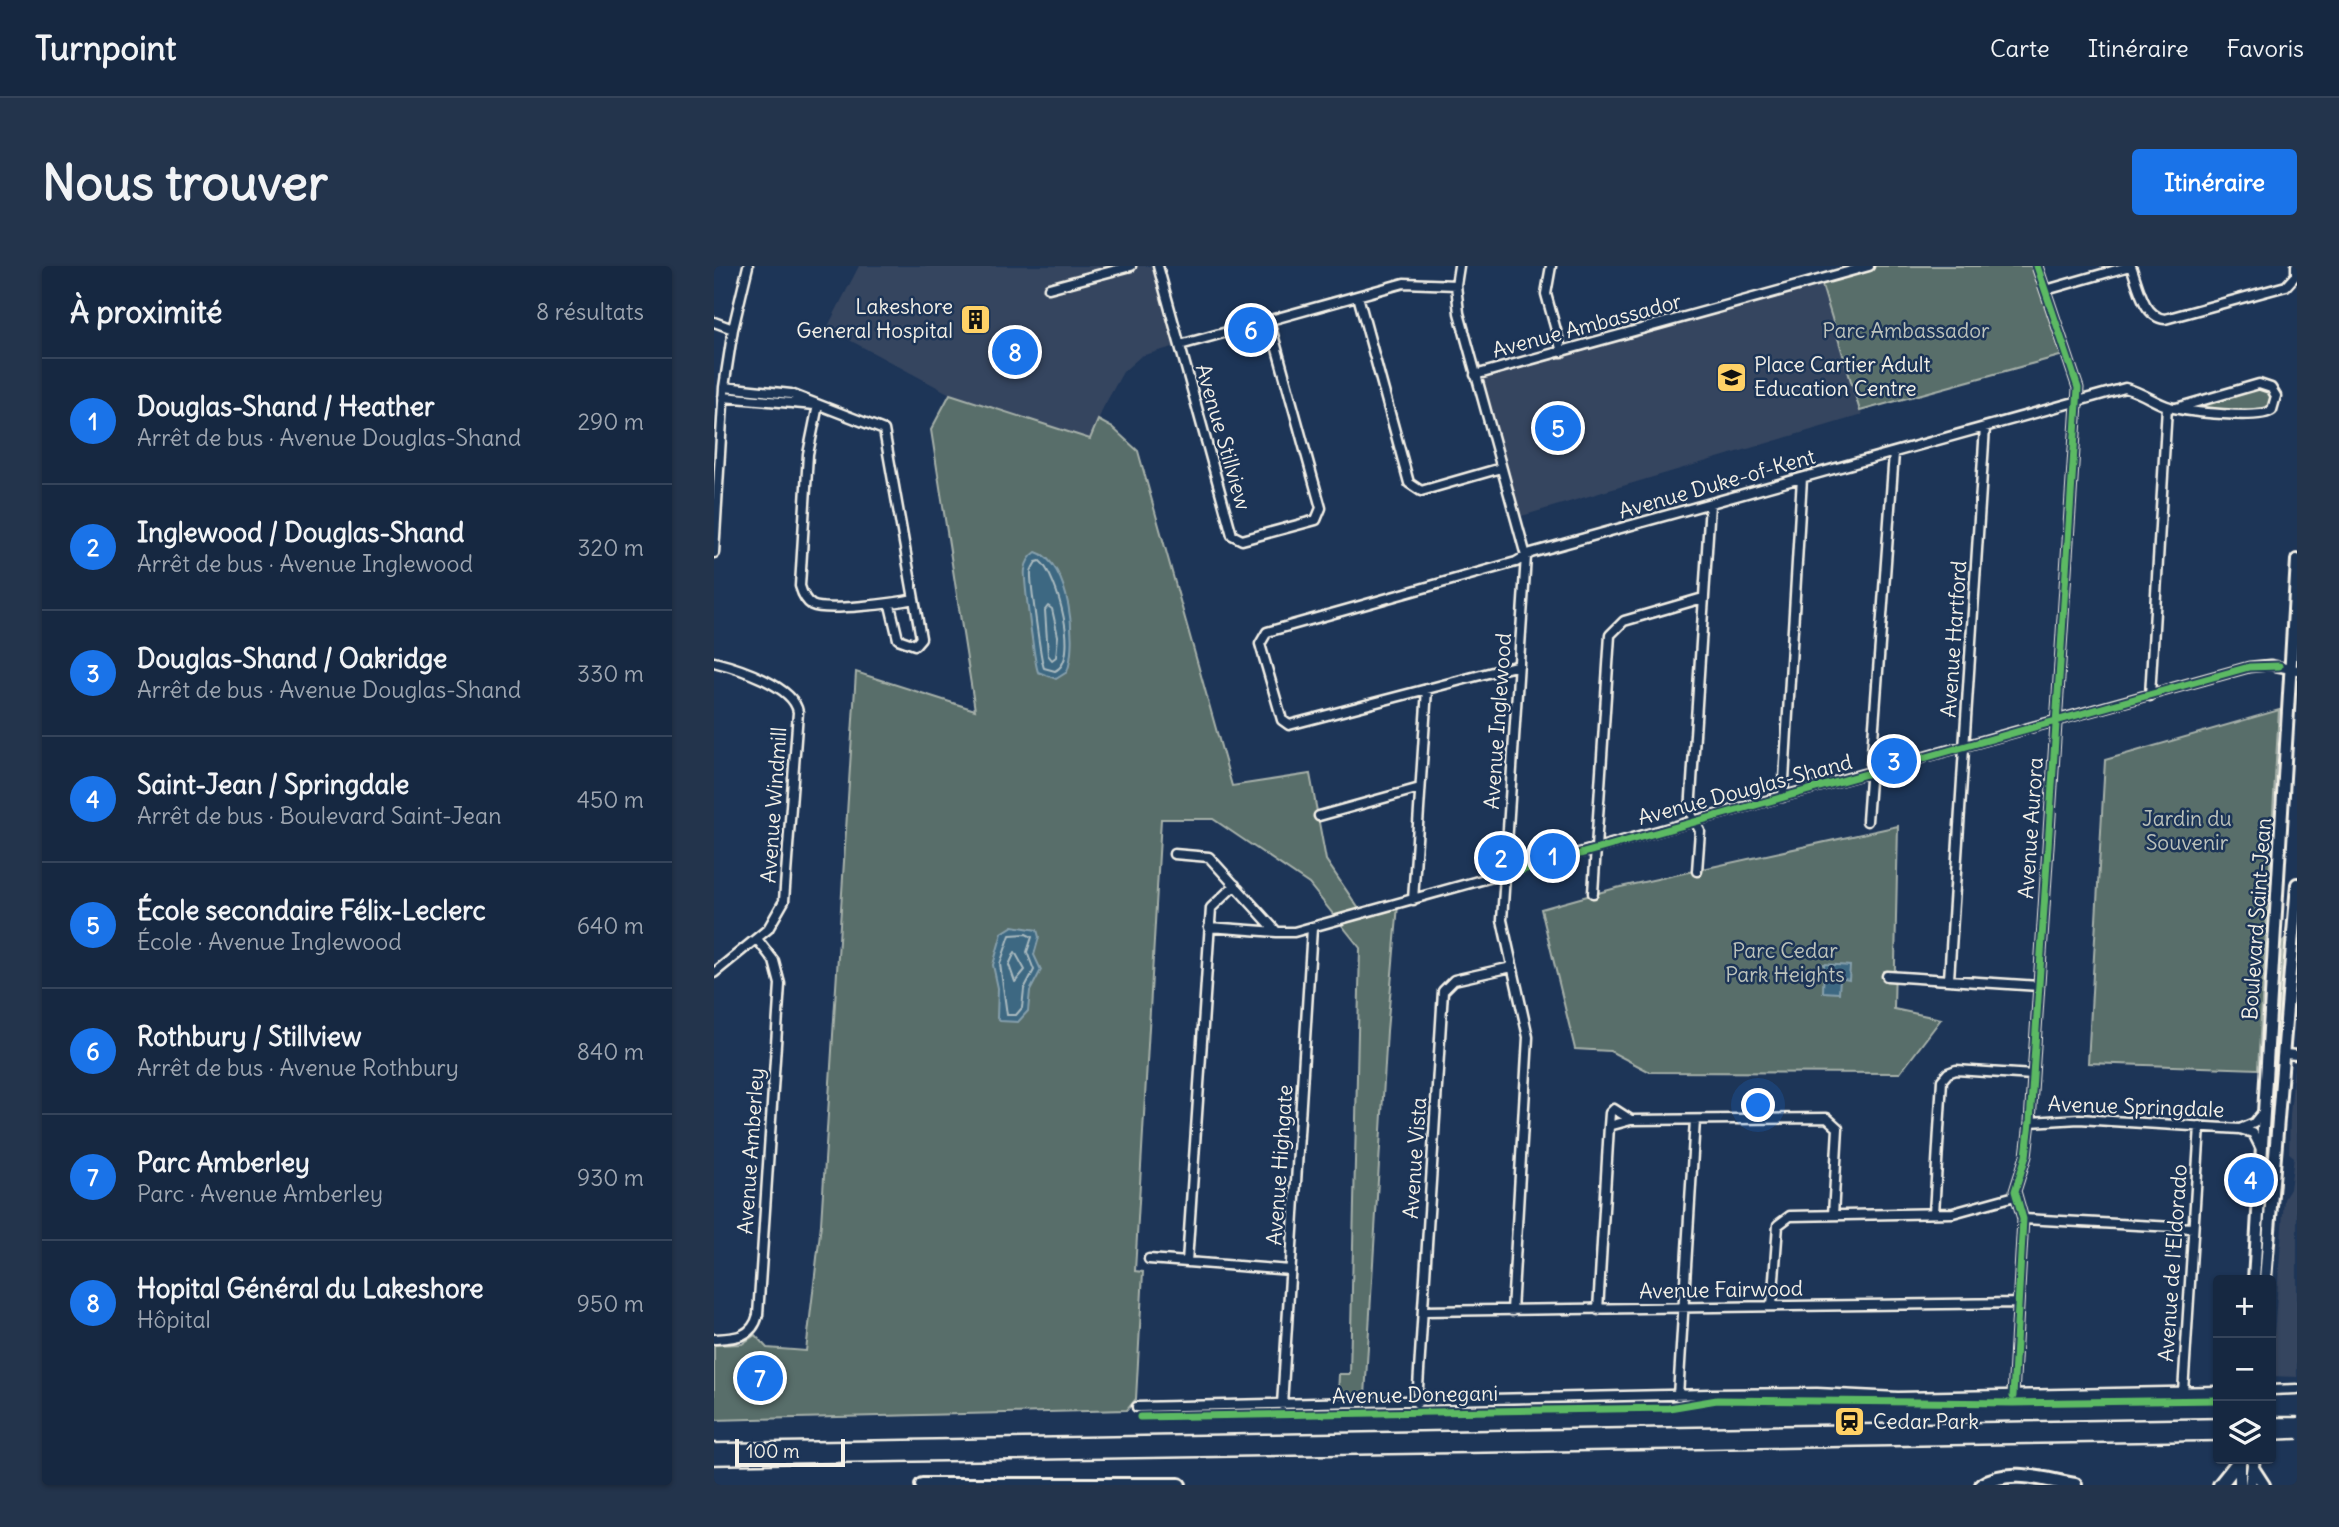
<!DOCTYPE html>
<html lang="fr">
<meta charset="utf-8">
<style>
:root{--surface:#162841;--page:#23344c;--text:#f1f3f6;--muted:#9ea6b1;--line:#35445a;--accent:#1a73e8}
body{margin:0;font-family:Delius,sans-serif;background:var(--page);color:var(--text)}
.controls{position:absolute;right:21px;bottom:21px;display:grid;overflow:hidden;border-radius:7px;box-shadow:0 2px 5px #0004}
.controls button{width:63px;height:63px;display:grid;place-items:center;padding:0;border:0;border-bottom:2px solid var(--line);background:var(--surface);color:var(--text);font:35px sans-serif}
.scale{position:absolute;left:21px;bottom:18px;width:110px;box-sizing:border-box;padding-left:7px;border:4px solid #f4f1e8;border-top:0;font-size:19px;line-height:24px;white-space:nowrap;color:#f4f1e8;-webkit-text-stroke:5px #1d3557;paint-order:stroke}
.you{position:absolute;left:1045px;top:840px;width:24px;height:24px;margin:-18px;border:5px solid #fff;border-radius:50%;background:#1a73e8;box-shadow:0 0 0 10px #1a73e833}
.badge{display:grid;place-items:center;width:46px;height:46px;border-radius:50%;background:var(--accent);color:#fff;font-size:23px;font-weight:700}
.pin{position:absolute;translate:-50% -50%;border:4px solid #fff;box-shadow:0 2px 7px #0006}
.list{margin:0;padding:0;list-style:none}
h2{display:flex;justify-content:space-between;align-items:center;height:91px;margin:0;padding:0 28px;font-size:30px}
h2 small{font-size:23px;font-weight:400;color:var(--muted)}
.list li{display:grid;grid-template-columns:46px 1fr auto;gap:21px;align-items:center;box-sizing:border-box;height:126px;padding:0 28px;border-top:2px solid var(--line)}
.list b{display:block;font-size:26px;white-space:nowrap}
.list p{margin:0;font-size:23px;white-space:nowrap;color:var(--muted)}
.list em{font-size:23px;font-style:normal;color:var(--muted)}
.icon{flex:none;width:38px;height:38px;fill:none;stroke:currentColor;stroke-width:2;stroke-linecap:round;stroke-linejoin:round}
.map{position:relative;flex:none;width:1583px;height:1219px;overflow:hidden;border-radius:7px}
header{display:flex;align-items:center;gap:42px;box-sizing:border-box;height:98px;padding:0 35px;background:var(--surface);border-bottom:2px solid var(--line)}
header strong{font-size:33px}
nav{display:flex;gap:38px;margin-inline-start:auto;font-size:24px}
.intro{display:flex;align-items:center;justify-content:space-between;box-sizing:border-box;height:168px;padding:0 42px}
h1{margin:0;font-size:49px}
.button{padding:18px 32px;border-radius:7px;background:var(--accent);color:#fff;font-size:24px;font-weight:700}
main{display:flex;gap:42px;padding:0 42px}
aside{flex:1;background:var(--surface);border-radius:7px;box-shadow:0 2px 5px #0004}
.map>svg:first-child{display:block}
.built{fill:#34445f}
.green{fill:#586e6a;stroke:#a6b0a9;stroke-width:2}
.water{fill:#3c6882;stroke:#869fab;stroke-width:2}
.lines{fill:none;stroke-linecap:round;stroke-linejoin:round}
.shore{stroke:#aababf;stroke-width:2}
.minor-casing{stroke:#f4f1e8;stroke-width:13}
.major-casing{stroke:#f4f1e8;stroke-width:16}
.highway-casing{stroke:#f4f1e8;stroke-width:18}
.minor{stroke:#1d3557;stroke-width:8}
.major{stroke:#1d3557;stroke-width:10}
.highway{stroke:#1d3557;stroke-width:12}
.rail{stroke:#f4f1e8;stroke-width:2.5}
.cycleway-casing{stroke:#1d3557;stroke-width:11}
.cycleway{stroke:#5cba63;stroke-width:7}
.labels{text-anchor:middle;stroke-width:5;stroke-linejoin:round;paint-order:stroke}
.poi-label{font-size:21px;fill:#f4f1e8;stroke:#1d3557;text-anchor:start}
.street-label{font-size:21px;fill:#f4f1e8;stroke:#1d3557}
.park-label{font-size:21px;fill:#bdc3bc;stroke:#1d3557}
</style>
<header>
<strong>Turnpoint</strong>
<nav><a>Carte</a><a>Itinéraire</a><a>Favoris</a></nav>
</header>
<div class="intro"><h1>Nous trouver</h1><a class="button">Itinéraire</a></div>
<main>
<aside>
<h2>À proximité<small>8 résultats</small></h2>
<ul class="list">
<li><span class="badge">1</span><div><b>Douglas-Shand / Heather</b><p>Arrêt de bus · Avenue Douglas-Shand</p></div><em>290 m</em></li>
<li><span class="badge">2</span><div><b>Inglewood / Douglas-Shand</b><p>Arrêt de bus · Avenue Inglewood</p></div><em>320 m</em></li>
<li><span class="badge">3</span><div><b>Douglas-Shand / Oakridge</b><p>Arrêt de bus · Avenue Douglas-Shand</p></div><em>330 m</em></li>
<li><span class="badge">4</span><div><b>Saint-Jean / Springdale</b><p>Arrêt de bus · Boulevard Saint-Jean</p></div><em>450 m</em></li>
<li><span class="badge">5</span><div><b>École secondaire Félix-Leclerc</b><p>École · Avenue Inglewood</p></div><em>640 m</em></li>
<li><span class="badge">6</span><div><b>Rothbury / Stillview</b><p>Arrêt de bus · Avenue Rothbury</p></div><em>840 m</em></li>
<li><span class="badge">7</span><div><b>Parc Amberley</b><p>Parc · Avenue Amberley</p></div><em>930 m</em></li>
<li><span class="badge">8</span><div><b>Hopital Général du Lakeshore</b><p>Hôpital</p></div><em>950 m</em></li>
</ul>
</aside>
<div class="map">
<svg width="1583" height="1219" viewBox="0 0 1583 1219">
<rect width="100%" height="100%" fill="#1d3557"/>
<filter id="ink" filterUnits="userSpaceOnUse"><feTurbulence type="fractalNoise" baseFrequency=".0143" numOctaves="2"/><feDisplacementMap in="SourceGraphic" scale="14" xChannelSelector="R" yChannelSelector="G"/><feConvolveMatrix kernelMatrix="1 2 1 2 8 2 1 2 1" color-interpolation-filters="sRGB"/></filter>
<g filter="url(#ink)">
<path class="built" d="M145 0H444L466 79 427 90 409 106 389 142 377 173 236 128 113 62Z
M1107 16 1148 149 801 252 761 109Z
M1583 802V1111L1557 1110 1570 933 1576 923 1580 891 1575 887 1576 849 1580 804Z"/>
<path class="green" d="M1161 0H1323L1353 88 1146 145 1107 16Z
M1546 122 1554 125 1558 131 1555 142 1547 146 1486 142V139Z
M236 128 376 173 384 154 399 162 424 185 518 520 596 508 612 594 649 649 684 639 673 765 651 1130H624L625 1108H636L646 682 595 618 499 553H447L421 1005 429 1006 422 1133 413 1144 0 1154V1079L28 1078 41 1069 53 1082 92 1085 107 958 142 406 261 444 217 164Z
M1565 444 1544 803 1374 797 1391 494Z
M1184 560 1180 743 1227 753 1186 807 936 806 896 785 861 783 827 643 902 622Z
M1571 674 1574 675 1556 872 1569 676Z"/>
<path class="water" d="M322 286C356 296 364 378 353 406L342 413 324 406C321 399 309 311 311 304 312 296 316 290 322 286Z
M299 660 323 664 325 671 320 689 327 704 316 725 314 745 304 756 286 755 283 752 284 722 279 699 288 667Z
M1110 698 1136 700 1135 714 1126 712 1125 727 1109 726Z"/>
<g class="lines">
<path class="shore" d="M326 295C343 309 367 394 341 405L330 402C327 396 316 314 317 306 318 302 320 299 322 296Z
M334 340 338 343 344 370 342 391 338 394 334 389 331 344Z
M312 668 318 671 313 686 320 704 310 723 308 742 302 749H293L286 698 296 669Z
M301 686 311 704 301 716 295 699Z"/>
<defs>
<path id="minor" d="M444 0 518 269 528 274 602 254 607 242 555 54
M745 0 742 19 745 47 812 290 788 654 814 771 798 1045
M837 0 832 28 848 86
M1417 0C1424 18 1429 51 1451 53L1572 20 1582 9V0
M335 22 417 0
M1332 24 1416 0
M644 30 695 217 707 225 787 202
M0 56 19 63
M466 79 690 17 742 19
M761 109 1155 0
M10 121 77 128 170 164 200 333C182 337 112 346 98 339 91 335 88 327 86 320L94 188 104 139
M9 131 101 139
M0 287 10 121 19 63 34 0
M176 339 184 373 201 379 207 372 200 333
M0 396C24 402 80 420 84 446L70 635 54 663 0 707
M805 399 575 459 568 454 546 378 553 366 802 296 817 287 1411 122C1428 126 1443 138 1456 141 1473 146 1547 154 1558 144L1562 130 1557 122 1545 118 1462 142
M1436 430 1453 141
M1069 531 1088 212
M605 550 706 522
M1153 555 1180 187
M460 588 495 591 563 666H580L1535 401 1556 399 1583 404
M983 605 986 565 976 546 996 238
M879 627 896 369 910 355 989 332
M699 634 713 423
M495 661 563 666
M1173 710 1325 720
M1235 713 1271 161
M1571 788 1583 789
M1316 856 1365 853 1526 863 1539 867 1547 883
M895 860 917 854
M1526 863 1540 857 1549 846
M1220 947 1228 814 1234 807 1242 804 1319 809
M1309 953 1479 962
M435 993 576 1004
M473 996 497 642 521 619
M1058 1040 1064 959 1076 950 1239 947 1301 930
M884 1044 895 860 896 847 900 843 917 854 1113 852 1124 862 1119 949
M710 1045 1304 1037
M0 1073C21 1072 38 1072 44 1049L66 718 60 695 43 673
M1557 1124 1583 1123
M1469 1126 1486 860
M964 1130 981 854
M1299 1130 1309 953 1301 925 1312 890 1316 856 1364 122 1323 0
M703 1137 729 725 740 714 798 701
M568 1139 598 662
M423 1141 996 1128 1103 1127 1184 1131 1504 1125"/>
<path id="major" d="M1540 1014 1583 294
M1551 1014 1583 618
M1539 1202 1550 1219
M1526 1219V1193
M1536 1219 1540 1193"/>
<path id="highway" d="M208 1219H465
M1268 1219C1295 1201 1331 1214 1361 1219
M1506 1219 1526 1194"/>
</defs>
<use href="#minor" class="minor-casing"/>
<use href="#major" class="major-casing"/>
<use href="#highway" class="highway-casing"/>
<use href="#minor" class="minor"/>
<use href="#major" class="major"/>
<use href="#highway" class="highway"/>
<path class="rail" d="M1557 1151H1583
M1557 1174 1583 1173
M0 1177 1504 1152
M0 1199 1504 1175"/>
<defs>
<path id="cycleway" d="M791 609 1535 401 1565 400
M1299 1130 1309 953 1301 925 1312 890 1316 856 1364 122 1323 0
M426 1151 955 1142 1003 1134 1299 1137 1504 1134"/>
</defs>
<use href="#cycleway" class="cycleway-casing"/>
<use href="#cycleway" class="cycleway"/>
</g>
</g>
<defs>
<symbol id="building-square" viewBox="-11 -11 22 22"><rect x="-9" y="-9" width="18" height="18" rx="4" fill="#ffd166" stroke="#1d3557"/><path d="M-4-6H4V6H1V3H-1V6H-4ZM-2.5-4.3h1.7v1.8h-1.7ZM.8-4.3h1.7v1.8H.8ZM-2.5-1h1.7V.8h-1.7ZM.8-1h1.7V.8H.8Z" fill="#111"/></symbol>
<symbol id="school-square" viewBox="-11 -11 22 22"><rect x="-9" y="-9" width="18" height="18" rx="4" fill="#ffd166" stroke="#1d3557"/><path d="M0-5L7-2L0 1L-7-2ZM-4 1L0 2.5L4 1V4Q0 6-4 4Z" fill="#111"/></symbol>
<symbol id="station-square" viewBox="-11 -11 22 22"><rect x="-9" y="-9" width="18" height="18" rx="4" fill="#ffd166" stroke="#1d3557"/><path d="M-3-6H3Q5-6 5-4V2Q5 4 3 4L4.5 6H3L1.5 4h-3L-3 6H-4.5L-3 4Q-5 4-5 2V-4Q-5-6-3-6ZM-3.5-4v3h7v-3ZM-3.5 1v1.5H-2V1ZM2 1v1.5H3.5V1Z" fill="#111"/></symbol>
</defs>
<g fill-rule="evenodd">
<use href="#building-square" x="244" y="36" width="35" height="35"/>
<use href="#school-square" x="1000" y="94" width="35" height="35"/>
<use href="#station-square" x="1118" y="1138" width="35" height="35"/>
</g>
<g class="labels">
<g class="poi-label">
<text x="239" y="48" text-anchor="end">Lakeshore<tspan x="239" dy="24">General Hospital</tspan></text>
<text x="1040" y="106">Place Cartier Adult<tspan x="1040" dy="24">Education Centre</tspan></text>
<text x="1159" y="1163">Cedar Park</text>
</g>
<g class="street-label">
<text transform="translate(873 60) rotate(-15)" y="7">Avenue Ambassador</text>
<text transform="translate(509 171) rotate(74)" y="7">Avenue Stillview</text>
<text transform="translate(1003 218) rotate(-16)" y="7">Avenue Duke-of-Kent</text>
<text transform="translate(1240 373) rotate(-86)" y="7">Avenue Hartford</text>
<text transform="translate(784 455) rotate(-86)" y="7">Avenue Inglewood</text>
<text transform="translate(1031 524) rotate(-15)" y="7">Avenue Douglas-Shand</text>
<text transform="translate(60 539) rotate(-86)" y="7">Avenue Windmill</text>
<text transform="translate(1317 562) rotate(-86)" y="7">Avenue Aurora</text>
<text transform="translate(1543 653) rotate(-86)" y="7">Boulevard Saint-Jean</text>
<text transform="translate(1422 841) rotate(2)" y="7">Avenue Springdale</text>
<text transform="translate(37 885) rotate(-86)" y="7">Avenue Amberley</text>
<text transform="translate(701 892) rotate(-86)" y="7">Avenue Vista</text>
<text transform="translate(566 899) rotate(-86)" y="7">Avenue Highgate</text>
<text transform="translate(1459 997) rotate(-86)" y="7">Avenue de l'Eldorado</text>
<text transform="translate(1007 1024) rotate(-1)" y="7">Avenue Fairwood</text>
<text transform="translate(701 1129) rotate(-1)" y="7">Avenue Donegani</text>
</g>
<g class="park-label">
<text x="1192" y="72">Parc Ambassador</text>
<text x="1473" y="560">Jardin du<tspan x="1473" dy="24">Souvenir</tspan></text>
<text x="1071" y="692">Parc Cedar<tspan x="1071" dy="24">Park Heights</tspan></text>
</g>
</g>
</svg>
<div class="controls">
<button>+</button>
<button>−</button>
<button><svg class="icon" aria-label="layers" viewBox="0 0 24 24"><path d="M12 4l9 5-9 5-9-5zM3 14l9 5 9-5"/></svg></button>
</div>
<div class="scale">100 m</div>
<div class="you"></div>
<div class="pin badge" style="left:839px;top:590px">1</div>
<div class="pin badge" style="left:787px;top:592px">2</div>
<div class="pin badge" style="left:1180px;top:495px">3</div>
<div class="pin badge" style="left:1537px;top:914px">4</div>
<div class="pin badge" style="left:844px;top:162px">5</div>
<div class="pin badge" style="left:537px;top:64px">6</div>
<div class="pin badge" style="left:46px;top:1112px">7</div>
<div class="pin badge" style="left:301px;top:86px">8</div>
</div>
</main>
